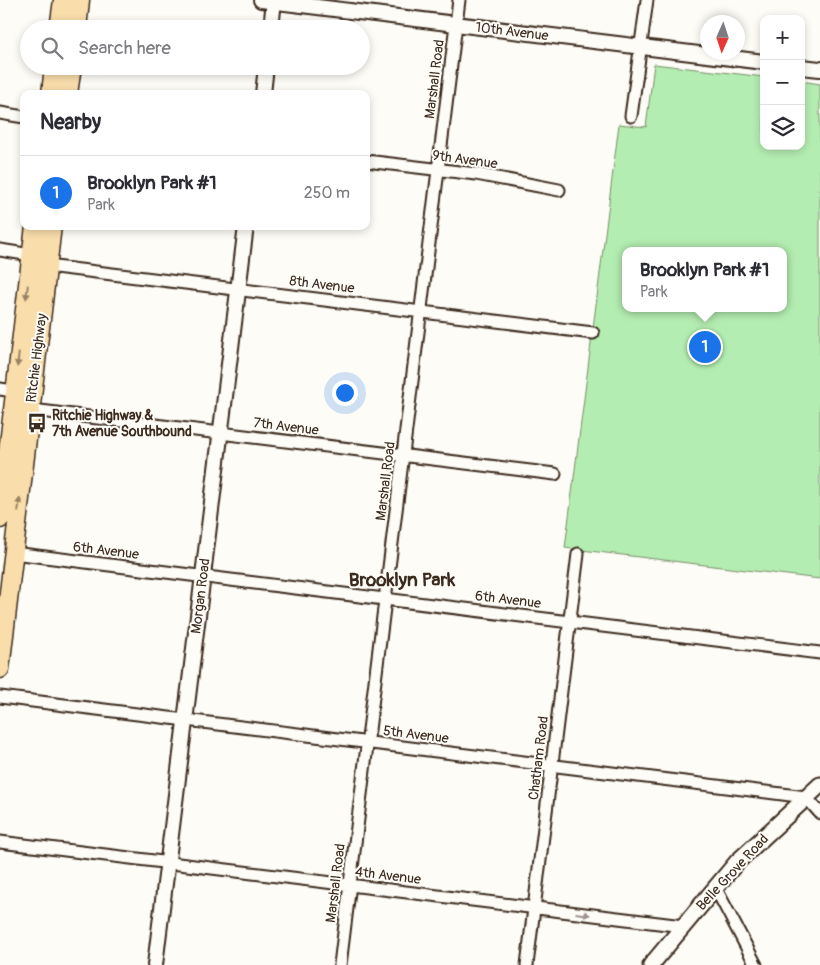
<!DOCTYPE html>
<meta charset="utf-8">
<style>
:root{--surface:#fff;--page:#f7f7f7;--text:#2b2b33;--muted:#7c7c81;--line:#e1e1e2;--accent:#1a73e8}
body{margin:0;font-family:Pangolin,sans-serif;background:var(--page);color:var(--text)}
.controls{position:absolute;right:15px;top:15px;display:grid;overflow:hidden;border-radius:10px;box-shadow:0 2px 8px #0003}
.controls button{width:45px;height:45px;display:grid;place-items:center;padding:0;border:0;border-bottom:1px solid var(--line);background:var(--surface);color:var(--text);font:25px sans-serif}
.compass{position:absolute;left:700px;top:15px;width:45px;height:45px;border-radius:50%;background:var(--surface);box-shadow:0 2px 8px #0003;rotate:183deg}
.you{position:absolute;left:344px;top:392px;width:18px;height:18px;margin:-12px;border:4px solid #fff;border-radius:50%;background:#1a73e8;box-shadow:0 0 0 8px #1a73e833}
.badge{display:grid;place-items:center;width:32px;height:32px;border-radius:50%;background:var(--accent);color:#fff;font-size:16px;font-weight:700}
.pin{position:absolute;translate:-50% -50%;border:2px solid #fff;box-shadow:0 1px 5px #0006}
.popup{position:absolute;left:622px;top:247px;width:165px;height:65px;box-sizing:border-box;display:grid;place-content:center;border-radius:10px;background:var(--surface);filter:drop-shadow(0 1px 4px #0005);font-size:16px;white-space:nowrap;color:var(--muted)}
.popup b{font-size:19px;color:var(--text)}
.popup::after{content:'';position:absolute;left:50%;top:100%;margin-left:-10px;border:10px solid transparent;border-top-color:var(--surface)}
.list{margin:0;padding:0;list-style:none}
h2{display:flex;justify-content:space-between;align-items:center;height:65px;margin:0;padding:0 20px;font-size:21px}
h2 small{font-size:16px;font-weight:400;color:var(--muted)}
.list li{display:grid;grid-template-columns:32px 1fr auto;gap:15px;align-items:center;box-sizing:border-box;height:75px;padding:0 20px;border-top:1px solid var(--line)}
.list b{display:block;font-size:19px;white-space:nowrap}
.list p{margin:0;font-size:16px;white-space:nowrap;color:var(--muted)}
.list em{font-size:16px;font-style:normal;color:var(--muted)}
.icon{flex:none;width:28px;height:28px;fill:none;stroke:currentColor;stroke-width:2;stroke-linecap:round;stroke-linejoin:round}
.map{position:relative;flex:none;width:820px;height:965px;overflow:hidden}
.search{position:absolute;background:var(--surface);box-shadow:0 2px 8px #0003;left:20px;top:20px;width:350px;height:55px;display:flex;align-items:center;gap:12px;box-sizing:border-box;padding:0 18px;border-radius:28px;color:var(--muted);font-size:19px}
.panel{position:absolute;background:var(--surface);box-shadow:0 2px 8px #0003;left:20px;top:90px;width:350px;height:140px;border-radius:10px}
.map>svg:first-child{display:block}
.green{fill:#b4edb1;stroke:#788c68;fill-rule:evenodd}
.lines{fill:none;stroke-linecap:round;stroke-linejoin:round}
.minor-casing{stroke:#3b2a1e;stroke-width:15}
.tertiary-casing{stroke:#3b2a1e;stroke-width:18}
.secondary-casing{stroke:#3b2a1e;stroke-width:19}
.primary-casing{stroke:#3b2a1e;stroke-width:21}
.minor{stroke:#fdfcf7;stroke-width:11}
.tertiary{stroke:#fdfcf7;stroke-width:14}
.secondary{stroke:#fdfcf7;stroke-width:15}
.primary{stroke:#f9ddab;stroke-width:18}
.oneway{fill:#9a8464}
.oneway2{fill:#9c938a}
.labels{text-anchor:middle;stroke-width:4;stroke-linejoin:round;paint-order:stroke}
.street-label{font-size:14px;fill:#3b2a1e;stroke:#fdfcf7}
.poi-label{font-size:14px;font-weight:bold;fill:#3b2a1e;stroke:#fdfcf7;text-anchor:start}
.district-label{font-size:19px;font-weight:bold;fill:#3b2a1e;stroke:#fdfcf7}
</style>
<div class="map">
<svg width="820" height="965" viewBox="0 0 820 965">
<rect width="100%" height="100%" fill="#fdfcf7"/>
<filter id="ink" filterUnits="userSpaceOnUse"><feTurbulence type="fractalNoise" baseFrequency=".02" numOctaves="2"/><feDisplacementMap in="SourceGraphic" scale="10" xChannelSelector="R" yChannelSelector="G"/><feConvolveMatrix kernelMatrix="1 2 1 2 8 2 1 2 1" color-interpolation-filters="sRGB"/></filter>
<g filter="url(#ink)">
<path class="green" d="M654 64 764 77V146H801V81L820 84V579L565 548 619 124 646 127ZM626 251H784V308H626Z"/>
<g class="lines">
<defs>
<path id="minor" d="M0 113 24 117
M631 116 647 0
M366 161 476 174 559 190
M0 250 31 255 47 266 593 333
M0 389 20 392
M24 409 555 474
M13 553 820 653
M0 697 806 797 820 813
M0 842 683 926
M715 887 756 965
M340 965 459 0
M527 965 578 554"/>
<path id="tertiary" d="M261 0 764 62
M271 29 274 0
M801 67 820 69
M263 94 266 66
M155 965 246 226"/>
<path id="secondary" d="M651 965 737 862 820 785"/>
<path id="primary" d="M59 29 63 0
M77 29 80 0
M51 94 54 66
M68 94 72 66
M0 519 35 226
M0 669 52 226"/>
</defs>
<use href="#minor" class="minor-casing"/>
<use href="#tertiary" class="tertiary-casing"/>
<use href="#secondary" class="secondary-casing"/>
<use href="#primary" class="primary-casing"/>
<use href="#minor" class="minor"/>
<use href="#tertiary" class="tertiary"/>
<use href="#secondary" class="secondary"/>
<use href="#primary" class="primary"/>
</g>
<defs><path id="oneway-solid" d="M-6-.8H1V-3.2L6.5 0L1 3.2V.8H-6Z" transform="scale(1.25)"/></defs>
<g class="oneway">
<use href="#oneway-solid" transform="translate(27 292) rotate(97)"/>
<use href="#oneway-solid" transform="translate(18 360) rotate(97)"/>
<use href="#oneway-solid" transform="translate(19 505) rotate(-83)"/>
</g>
<use class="oneway2" href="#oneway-solid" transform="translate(583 914) rotate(7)"/>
</g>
<defs>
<symbol id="bus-bare" viewBox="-9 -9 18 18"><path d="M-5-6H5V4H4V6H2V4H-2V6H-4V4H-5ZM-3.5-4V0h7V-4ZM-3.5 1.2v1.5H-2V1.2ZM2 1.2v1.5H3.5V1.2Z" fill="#3b2a1e" stroke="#fdfcf7" stroke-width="2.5" paint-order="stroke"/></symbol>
</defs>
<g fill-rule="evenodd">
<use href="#bus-bare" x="23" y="409" width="28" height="28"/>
</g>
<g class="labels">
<g class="street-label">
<text transform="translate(512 31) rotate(7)" y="5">10th Avenue</text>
<text transform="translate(434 79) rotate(-83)" y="5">Marshall Road</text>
<text transform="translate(465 159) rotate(8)" y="5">9th Avenue</text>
<text transform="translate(322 284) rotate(7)" y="5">8th Avenue</text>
<text transform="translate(36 358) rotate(-83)" y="5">Ritchie Highway</text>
<text transform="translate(286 426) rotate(7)" y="5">7th Avenue</text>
<text transform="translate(385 481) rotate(-83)" y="5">Marshall Road</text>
<text transform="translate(106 550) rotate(7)" y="5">6th Avenue</text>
<text transform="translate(200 596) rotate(-83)" y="5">Morgan Road</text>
<text transform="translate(508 599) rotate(7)" y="5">6th Avenue</text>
<text transform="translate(416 734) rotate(7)" y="5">5th Avenue</text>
<text transform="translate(538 758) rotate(-83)" y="5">Chatham Road</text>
<text transform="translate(732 872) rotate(-47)" y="5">Belle Grove Road</text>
<text transform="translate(388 875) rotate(7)" y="5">4th Avenue</text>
<text transform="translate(335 883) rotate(-83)" y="5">Marshall Road</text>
</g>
<g class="poi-label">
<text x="52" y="420">Ritchie Highway &amp;<tspan x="52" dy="16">7th Avenue Southbound</tspan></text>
</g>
<g class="district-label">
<text x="402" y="586">Brooklyn Park</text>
</g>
</g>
</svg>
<div class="controls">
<button>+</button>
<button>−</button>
<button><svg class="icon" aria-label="layers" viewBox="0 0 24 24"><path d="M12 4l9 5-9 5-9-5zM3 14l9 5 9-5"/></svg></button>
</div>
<svg class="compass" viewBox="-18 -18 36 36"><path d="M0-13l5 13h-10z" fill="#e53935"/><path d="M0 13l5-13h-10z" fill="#7c7c81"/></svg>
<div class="you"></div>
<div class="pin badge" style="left:705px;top:347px">1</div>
<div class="popup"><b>Brooklyn Park #1</b>Park</div>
<div class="search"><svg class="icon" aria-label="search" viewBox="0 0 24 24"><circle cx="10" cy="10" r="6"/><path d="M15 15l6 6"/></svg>Search here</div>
<section class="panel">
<h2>Nearby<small></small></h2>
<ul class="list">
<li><span class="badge">1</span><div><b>Brooklyn Park #1</b><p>Park</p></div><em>250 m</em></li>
</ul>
</section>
</div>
